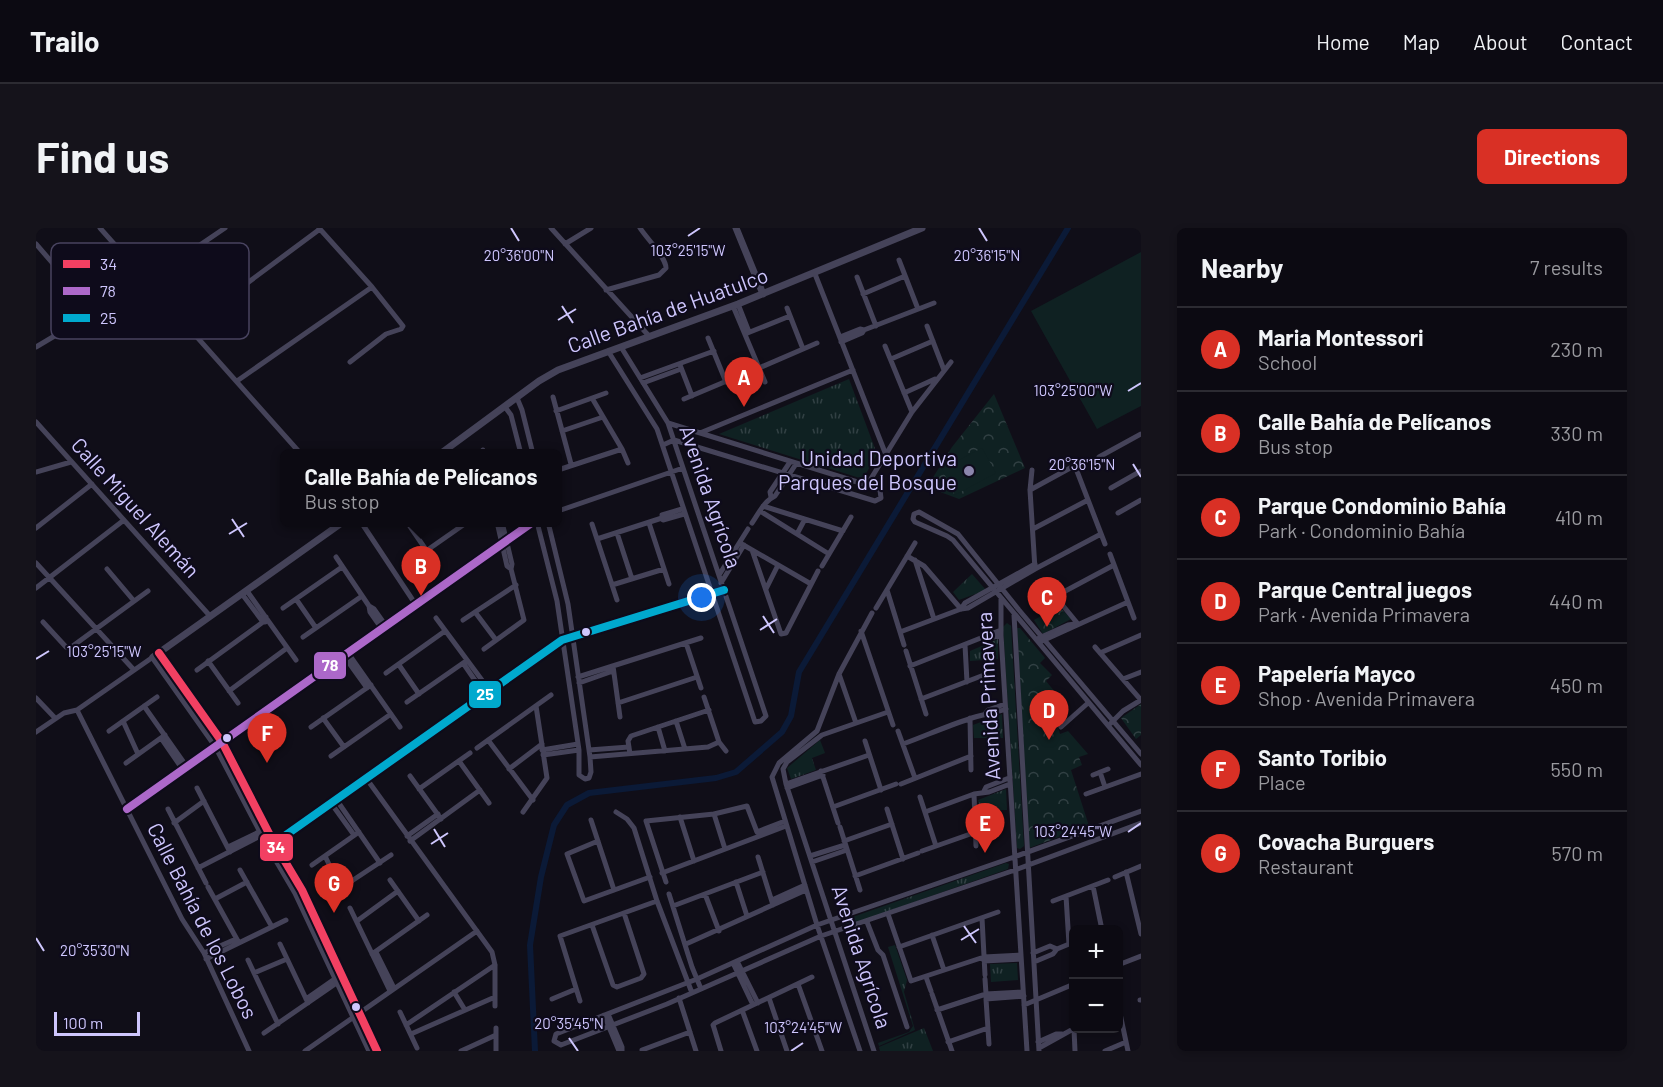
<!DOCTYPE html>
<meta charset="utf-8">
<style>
:root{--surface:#0c0a12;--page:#15131b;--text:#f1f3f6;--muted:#9a9a9f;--line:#2c2b32;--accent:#d93025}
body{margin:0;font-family:Barlow,sans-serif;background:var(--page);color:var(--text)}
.controls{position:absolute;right:18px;bottom:18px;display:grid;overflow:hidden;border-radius:9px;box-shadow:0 3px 9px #0003}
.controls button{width:54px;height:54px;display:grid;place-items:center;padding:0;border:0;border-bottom:2px solid var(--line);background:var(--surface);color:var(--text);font:30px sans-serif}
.scale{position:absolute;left:18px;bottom:15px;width:86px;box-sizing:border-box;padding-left:6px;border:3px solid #cec6fd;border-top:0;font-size:16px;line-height:21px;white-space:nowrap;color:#cec6fd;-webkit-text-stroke:4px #0e0b1b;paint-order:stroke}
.you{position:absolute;left:666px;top:370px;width:21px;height:21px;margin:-15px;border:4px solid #fff;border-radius:50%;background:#1a73e8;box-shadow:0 0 0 9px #1a73e833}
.badge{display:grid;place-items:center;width:39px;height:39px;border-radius:50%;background:var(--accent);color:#fff;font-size:20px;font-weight:700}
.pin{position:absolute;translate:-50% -50px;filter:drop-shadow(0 2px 3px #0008)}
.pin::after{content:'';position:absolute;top:32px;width:21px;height:18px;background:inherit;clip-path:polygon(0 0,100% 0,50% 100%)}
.popup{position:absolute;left:244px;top:221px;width:282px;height:78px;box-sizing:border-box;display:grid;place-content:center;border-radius:9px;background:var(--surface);filter:drop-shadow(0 2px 4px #0005);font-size:20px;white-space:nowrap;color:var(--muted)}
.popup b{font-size:22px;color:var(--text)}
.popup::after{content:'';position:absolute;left:50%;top:100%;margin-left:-12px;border:12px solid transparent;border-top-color:var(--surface)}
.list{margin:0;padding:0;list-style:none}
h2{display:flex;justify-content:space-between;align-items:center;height:78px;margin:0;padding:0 24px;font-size:26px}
h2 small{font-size:20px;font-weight:400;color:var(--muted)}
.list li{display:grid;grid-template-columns:39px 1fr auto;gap:18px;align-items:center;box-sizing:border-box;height:84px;padding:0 24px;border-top:2px solid var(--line)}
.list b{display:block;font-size:22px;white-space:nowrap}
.list p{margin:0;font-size:20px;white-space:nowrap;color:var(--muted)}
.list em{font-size:20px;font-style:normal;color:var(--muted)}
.map{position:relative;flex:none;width:1105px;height:823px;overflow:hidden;border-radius:9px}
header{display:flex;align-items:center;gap:36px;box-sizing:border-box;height:84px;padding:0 30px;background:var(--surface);border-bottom:2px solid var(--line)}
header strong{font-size:28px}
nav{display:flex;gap:33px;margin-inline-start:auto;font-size:21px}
.intro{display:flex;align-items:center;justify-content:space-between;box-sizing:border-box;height:144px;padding:0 36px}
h1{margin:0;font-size:42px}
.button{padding:15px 27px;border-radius:9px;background:var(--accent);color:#fff;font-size:21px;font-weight:700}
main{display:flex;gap:36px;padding:0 36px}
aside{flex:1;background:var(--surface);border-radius:9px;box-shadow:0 3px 9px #0003}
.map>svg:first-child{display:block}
.grass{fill:url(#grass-tufts)}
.park{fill:url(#park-crowns)}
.pitch{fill:#0f2122}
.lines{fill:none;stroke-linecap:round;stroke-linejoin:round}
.canal{stroke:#0b1a37;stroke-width:6}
.minor{stroke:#454359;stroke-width:5}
.tertiary{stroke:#454359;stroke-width:7}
.bus-1-casing{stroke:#0e0b1b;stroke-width:12}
.bus-2-casing{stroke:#0e0b1b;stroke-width:12}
.bus-3-casing{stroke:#0e0b1b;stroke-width:12}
.bus-1{stroke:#f24062;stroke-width:8}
.bus-2{stroke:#ac68c9;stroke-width:8}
.bus-3{stroke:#00a9ce;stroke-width:8}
.ticks{fill:none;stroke:#cec6fd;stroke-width:2}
.poi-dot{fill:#8c86ad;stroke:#0e0b1b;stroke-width:2}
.bus-dot{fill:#cec6fd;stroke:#0e0b1b;stroke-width:2}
.labels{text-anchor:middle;stroke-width:4.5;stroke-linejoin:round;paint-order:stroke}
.street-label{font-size:21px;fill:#cec6fd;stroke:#0e0b1b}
.poi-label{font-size:21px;fill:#cec6fd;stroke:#0e0b1b;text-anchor:end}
.key{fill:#0e0b1b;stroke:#48435f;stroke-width:1.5}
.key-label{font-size:16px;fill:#cec6fd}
.ticks-label{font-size:15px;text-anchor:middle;fill:#cec6fd;stroke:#0e0b1b;stroke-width:4.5;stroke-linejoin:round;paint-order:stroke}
.line-badge{stroke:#0e0b1b;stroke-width:2}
.badge-label{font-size:16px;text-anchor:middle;font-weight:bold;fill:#fff}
</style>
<header>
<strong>Trailo</strong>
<nav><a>Home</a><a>Map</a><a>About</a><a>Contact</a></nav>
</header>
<div class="intro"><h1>Find us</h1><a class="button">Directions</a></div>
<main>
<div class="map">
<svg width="1105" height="823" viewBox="0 0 1105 823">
<defs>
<pattern id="grass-tufts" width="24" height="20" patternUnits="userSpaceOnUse" patternTransform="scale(1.5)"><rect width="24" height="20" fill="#0f2122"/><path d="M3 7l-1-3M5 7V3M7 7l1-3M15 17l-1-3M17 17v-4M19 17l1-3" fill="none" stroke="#314043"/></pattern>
<pattern id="park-crowns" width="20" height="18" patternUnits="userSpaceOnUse" patternTransform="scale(1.5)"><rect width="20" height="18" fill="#0f2122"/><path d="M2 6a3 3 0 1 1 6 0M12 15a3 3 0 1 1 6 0" fill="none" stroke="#314043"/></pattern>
</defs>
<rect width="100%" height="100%" fill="#100e18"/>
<path class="grass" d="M813 151 841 226 827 251 683 206Z
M936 346 950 362 923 372 917 364Z
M971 395 975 398 988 618 984 621 981 620 967 399Z
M962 411V431L934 433V423Z
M966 486 967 510H938L937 497Z
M784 512 789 525 776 530 780 542 755 551 751 540Z
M970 561 971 582H956V577H943L942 572Z
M970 635 973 636 972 641 813 697 809 695 811 691Z
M859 717 871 752 868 764 879 802 843 818 842 815 873 804 877 798 852 719Z
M981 735 982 752 955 754 954 736Z
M888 800 897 823H844L843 819Z"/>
<path class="park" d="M958 166 989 240 923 271 891 259 916 219Z
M1023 378 1035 391 1007 406 998 392Z
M981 400H984L1009 430 1004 435 1016 447 1010 453 1027 474 1017 483 1024 506 1032 503 1052 526 1043 529 1046 537 1035 542 1053 598 993 620Z
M1105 476V507L1100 511 1085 490Z"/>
<path class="pitch" d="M1105 24V178L1061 201 995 83Z
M946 220 960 245 919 267 906 241Z"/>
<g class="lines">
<path class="canal" d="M499 823 494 717 505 649 518 597 531 577 553 565 680 550 700 544 746 504 755 488 763 444 1032 0"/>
<path class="minor" d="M64 0 265 226
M283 0 336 59 367 98 365 101 350 106 314 134
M515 0 613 108
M0 16 59 84
M529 16 555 0
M863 32 882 81
M779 46 850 227
M821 49 840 98
M570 62 623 47 630 40C630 29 611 11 604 0
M827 66 869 48
M702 76 713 104
M697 78 729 154
M751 80 767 121
M891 98 908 142
M152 99 284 1
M709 106 754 88
M804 109 824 101 828 102
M672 110 690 154
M805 114 826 105 828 102 898 75
M849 118 876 184
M0 119 111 53 189 0
M572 123 621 201 719 494 725 493 730 488 632 195 585 119
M855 131 897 113
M644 137 656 168
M723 140 781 115
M604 150 678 123
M201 153 336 59
M607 155 645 141
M868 165 899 151
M517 169 535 236
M481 170 486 182 497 226
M556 170 586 221 592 235
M648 171 705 147
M469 179 475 187 485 226
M520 183 570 165
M0 194 174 388
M526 203 567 189
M664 205 817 142
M627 217 638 212 839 273 845 270 844 262 831 257 632 195
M447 222 448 226
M1063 229 1105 206
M1039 238 1069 316
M522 242 586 221
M996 242 994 262 999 341
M0 244 35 234
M831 257 876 184 915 134
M1075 260 1105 243
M994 262 1047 233
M735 269 734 264 754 234
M727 278 807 303
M522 283 647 240
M724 283 793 326
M1082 285 1105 272
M626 287 646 281
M325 294 380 377
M371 294 399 335
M461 294 471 338 475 341
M501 294 521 373 543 522V547L549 551 553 550 555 544 554 529 532 376 512 294
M613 295 633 356
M716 295C723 285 728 273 739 268L760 236
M556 296 581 372
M0 300 56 256
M997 301 1052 272
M581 305 596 351
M761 306 769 291
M561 311 629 289 627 292 648 286
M704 315 775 356
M716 322 745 406 750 405 782 343
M390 323 430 295
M1074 326 1098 390
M871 328 888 338 925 381
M300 329 333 378 338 381 350 398
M879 332 898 391
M0 335 98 442
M786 338 815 289
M71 341 98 373
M683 347 712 301
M685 355 708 317
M576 357 628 341
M1010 357 1042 396
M0 360 88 292
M730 361 742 337
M851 362 868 417
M211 363 260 432
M206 366 227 394H229
M1020 368 1078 337
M260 371 280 400
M965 371V407L991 823
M333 378 334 384 346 401
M247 380 306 339
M840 380 879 315
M925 381 929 375 999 336
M439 384 460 412
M978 387 1003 823
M400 390 454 463
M427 392 480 357
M7 394 30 419 34 420 112 363
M825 403 857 497
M864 404 925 381 932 380 999 341 1065 306
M267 409 326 368
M946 410H954L965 407
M1003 410 1032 397 1039 396
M1006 413 1092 374
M650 415 665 460
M929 417 931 454
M1059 419 1105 472
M448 421 488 392 475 341 476 336 466 294
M870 423 890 486
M312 425 364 499
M1064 425 1105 407
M308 428 331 460
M172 433 202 475
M427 435 449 467
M363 437 383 466
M577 438 584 489
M874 438 965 402
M161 442 227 394 230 389
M350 445 409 403
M803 446 820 495
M542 449 665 410
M1087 451 1105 444
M543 455 577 443
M193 463 251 420
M0 470 19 490
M885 471 948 447
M371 474 430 433
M582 475 661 449
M108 478 151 539
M41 482 146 691 168 725 213 823
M949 486 952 482 969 476
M287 490 308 519
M934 490 935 542
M87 493 102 526
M640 493 649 521
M1075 495 1087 483 1105 472
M275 499 335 457
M622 499 629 523
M1025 499 1052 475
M73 503 121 469
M862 503 879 550
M0 504 28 485 41 482 117 429
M125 510 147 542
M452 512 497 572
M829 513 845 562
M683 514 690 523
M867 516C889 508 911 498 933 491 946 486 957 486 970 481
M441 520 515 467
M506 522 542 516
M553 522 593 519
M594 526 592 513 595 508 673 482
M1105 526 983 382 922 306 883 284 878 286 877 291 879 294 911 308 917 312 1105 537
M507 527 543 522
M295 528 355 486
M554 529 672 519 683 514 668 469
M423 533 453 575
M90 535 129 507
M473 541 506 516
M785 543 802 595
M1064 544 1069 559
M1057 547 1072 541
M374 548 405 591
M330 550 456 724 459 737V778
M750 556 833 527
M865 556 935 528
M161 560 194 624
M751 560 787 547
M383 561 434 525
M948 563 950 559 973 550
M938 566 940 618
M1050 566 1105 546
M884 569 900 618
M300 571 344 635
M295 575 318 607
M797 579 860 556
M91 581 497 294
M132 581 170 655
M851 581 867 631
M1105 583 978 629 781 697 661 751 520 806 518 813 525 817 631 776 785 708 979 642 1105 595
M487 584 511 550 500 478
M580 584 591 591 598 600 621 673 656 765
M889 584 938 566 953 564 974 556
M678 586 689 621
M644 589 658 633
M555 592 578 662
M138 595 168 573
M804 599 824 662
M371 608 402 586
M374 613 444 562
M562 613 531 626 548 673 614 649
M808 613 856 596
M237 616 526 412 688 362
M192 619 225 603
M886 623 940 604
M289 628 305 661
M774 628 809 617
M722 629 737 677
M776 634 811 622
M276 637 323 604
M162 640 226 607
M204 642 236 699
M1090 644 1105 706
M626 645 750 598
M819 648 882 625
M1079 649 1105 638
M354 652 383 693
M630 654 610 593 678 586 711 578 721 604 749 593
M700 654 711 688
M1057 658 1066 702
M172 659 203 715
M633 666 656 739 665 761
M669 666 683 703
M293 668 355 627
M1030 668 1033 716
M179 671 211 654
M736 672 769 657
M1017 673 1072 652
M637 678 727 644
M314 680 354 763
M852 686 875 753 948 729 985 727
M946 690 949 747
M321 693 362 663
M831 694 842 722 847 727 871 799
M556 697 577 757 581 759 605 750 608 746 588 685
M896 707 908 742
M244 716 272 775
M650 716 770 662
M863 719 962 684
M340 724 358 760
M168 725 200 711
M997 725 1014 718 1021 721
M336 726 391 687
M170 731 250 692
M212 732 242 796
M701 733 722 775
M948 733 985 731
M998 734 1017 726 1021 721 1038 714
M697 735 717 777
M1082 737 1105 728
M218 745 251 731
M890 749 895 763
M949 751 950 766
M762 756 786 823
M418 764 429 782
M896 766 916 823
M643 770 660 823
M733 770 751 823
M270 771 300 750
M516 771 540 761
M1104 772H1105
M544 773 524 708 621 673
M1082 776 1092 823
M988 777 1038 756
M706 782 721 823
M901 782 950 766 987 764
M364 784 381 820
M572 786 586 819V823
M568 787 583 823
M370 797 459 737
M460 800V823
M1038 801 1039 823
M228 805 302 754
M375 806 459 769
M912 814 952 800
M1002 814 1020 806H1026
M953 816 950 771 988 768
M1003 820 1039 800
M606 822 654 804
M269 823 441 703
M425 823 460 807
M685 823 678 800 677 797 679 795 776 749
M824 823 781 697 736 549 743 535 781 503 803 446 836 385
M838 823 750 556 747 541 751 534 786 507 852 484
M1069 823 1090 814"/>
<path class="tertiary" d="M700 0 727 66
M404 226 503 153 522 142 702 76 886 0
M307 294 117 429 180 518 233 619 260 665 334 823
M123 425 186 514 238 615 266 662 341 823"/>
<defs>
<path id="bus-1" d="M123 425 186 514 238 615 266 662 341 823"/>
<path id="bus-2" d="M91 581 497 294"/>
<path id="bus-3" d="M233 619 526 412 688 362"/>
</defs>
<use href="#bus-1" class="bus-1-casing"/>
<use href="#bus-2" class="bus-2-casing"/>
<use href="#bus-3" class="bus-3-casing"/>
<use href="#bus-1" class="bus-1"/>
<use href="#bus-2" class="bus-2"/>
<use href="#bus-3" class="bus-3"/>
</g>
<path class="ticks" d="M475 0 483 13M943 0 951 13M652 8 664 0M526 78 537 95M522 92 540 81M1092 163 1105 155M1097 236 1105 249M196 291 208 309M193 306 211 295M727 388 738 405M724 402 741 391M0 431 13 423M398 601 409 619M1092 604 1105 595M395 616 412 605M928 698 940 715M0 710 8 723M925 712 943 701M533 810 542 823M755 823 767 815"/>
<circle class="poi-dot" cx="933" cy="243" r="6"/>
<g class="bus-dot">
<circle cx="550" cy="404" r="5"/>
<circle cx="191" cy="510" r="5"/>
<circle cx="320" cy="779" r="5"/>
</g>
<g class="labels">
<g class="street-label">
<text transform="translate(632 83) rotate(-20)" y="7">Calle Bahía de Huatulco</text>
<text transform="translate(674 269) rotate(71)" y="7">Avenida Agrícola</text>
<text transform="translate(99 280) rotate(48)" y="7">Calle Miguel Alemán</text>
<text transform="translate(953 468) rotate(-93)" y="7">Avenida Primavera</text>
<text transform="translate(166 693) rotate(63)" y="7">Calle Bahía de los Lobos</text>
<text transform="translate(825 729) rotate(72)" y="7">Avenida Agrícola</text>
</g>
<g class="poi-label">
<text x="921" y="238">Unidad Deportiva<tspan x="921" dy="24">Parques del Bosque</tspan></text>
</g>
</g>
<rect x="15" y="15" width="198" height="96" rx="9" class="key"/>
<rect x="27" y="32" width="27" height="8" fill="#f24062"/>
<rect x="27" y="59" width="27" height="8" fill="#ac68c9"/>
<rect x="27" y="86" width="27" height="8" fill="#00a9ce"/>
<g class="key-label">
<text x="64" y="42">34</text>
<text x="64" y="69">78</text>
<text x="64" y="96">25</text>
</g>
<g class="ticks-label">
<text x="652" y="28">103°25'15"W</text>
<text x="483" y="33">20°36'00"N</text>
<text x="951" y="33">20°36'15"N</text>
<text x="1037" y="168">103°25'00"W</text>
<text x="1046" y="242">20°36'15"N</text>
<text x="68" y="429">103°25'15"W</text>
<text x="1037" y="609">103°24'45"W</text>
<text x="59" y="728">20°35'30"N</text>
<text x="533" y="801">20°35'45"N</text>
<text x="767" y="805">103°24'45"W</text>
</g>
<g class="line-badge">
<rect x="277" y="423" width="34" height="29" rx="6" fill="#ac68c9"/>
<rect x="432" y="452" width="34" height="29" rx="6" fill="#00a9ce"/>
<rect x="223" y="605" width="35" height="29" rx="6" fill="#f24062"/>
</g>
<g class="badge-label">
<text x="294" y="443">78</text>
<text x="449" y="472">25</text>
<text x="240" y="625">34</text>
</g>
</svg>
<div class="controls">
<button>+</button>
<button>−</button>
</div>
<div class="scale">100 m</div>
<div class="you"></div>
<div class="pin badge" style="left:708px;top:179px">A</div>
<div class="pin badge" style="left:385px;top:368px">B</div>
<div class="popup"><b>Calle Bahía de Pelícanos</b>Bus stop</div>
<div class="pin badge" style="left:1011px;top:399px">C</div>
<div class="pin badge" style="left:1013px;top:512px">D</div>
<div class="pin badge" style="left:949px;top:625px">E</div>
<div class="pin badge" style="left:231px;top:535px">F</div>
<div class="pin badge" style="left:298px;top:685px">G</div>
</div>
<aside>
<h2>Nearby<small>7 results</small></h2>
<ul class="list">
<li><span class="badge">A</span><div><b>Maria Montessori</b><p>School</p></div><em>230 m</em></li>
<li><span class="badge">B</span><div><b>Calle Bahía de Pelícanos</b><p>Bus stop</p></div><em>330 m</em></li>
<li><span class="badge">C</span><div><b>Parque Condominio Bahía</b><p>Park · Condominio Bahía</p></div><em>410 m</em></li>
<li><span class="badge">D</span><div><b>Parque Central juegos</b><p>Park · Avenida Primavera</p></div><em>440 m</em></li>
<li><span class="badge">E</span><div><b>Papelería Mayco</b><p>Shop · Avenida Primavera</p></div><em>450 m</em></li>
<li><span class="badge">F</span><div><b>Santo Toribio</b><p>Place</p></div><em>550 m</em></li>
<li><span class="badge">G</span><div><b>Covacha Burguers</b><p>Restaurant</p></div><em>570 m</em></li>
</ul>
</aside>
</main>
